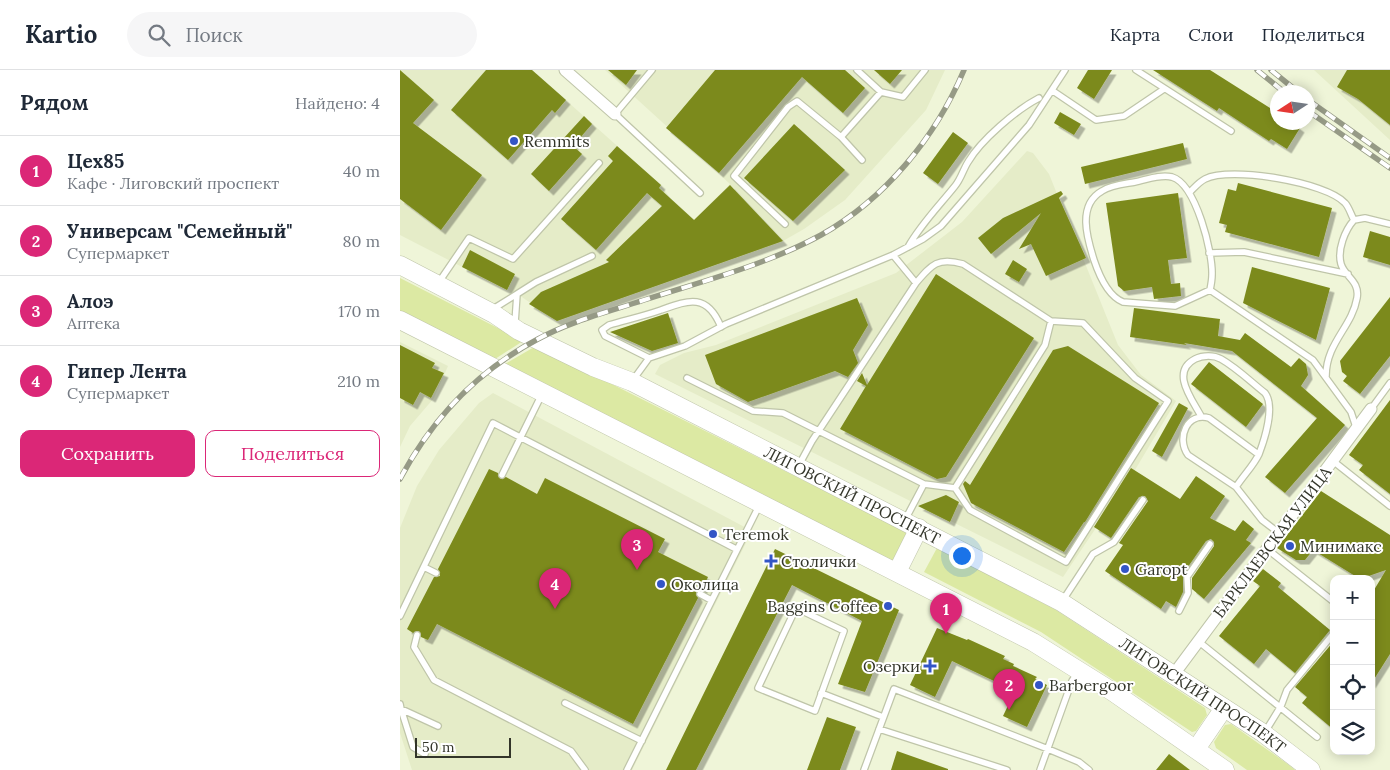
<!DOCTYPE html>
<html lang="ru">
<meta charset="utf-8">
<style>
:root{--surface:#fff;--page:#f6f6f7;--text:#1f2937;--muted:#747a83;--line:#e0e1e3;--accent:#db2777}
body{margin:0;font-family:Lora,serif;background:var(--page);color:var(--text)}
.controls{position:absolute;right:15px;bottom:15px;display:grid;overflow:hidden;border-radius:10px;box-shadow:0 2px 12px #0003}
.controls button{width:45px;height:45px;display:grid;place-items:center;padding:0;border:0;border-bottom:1px solid var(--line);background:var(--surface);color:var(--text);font:25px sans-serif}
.compass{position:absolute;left:870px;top:15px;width:45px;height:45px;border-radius:50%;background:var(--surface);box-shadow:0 2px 12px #0003;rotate:258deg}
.scale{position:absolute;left:15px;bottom:12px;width:96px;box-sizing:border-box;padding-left:5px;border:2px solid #33352a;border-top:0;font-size:14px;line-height:18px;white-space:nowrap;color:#33352a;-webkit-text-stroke:4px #fff;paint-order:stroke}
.you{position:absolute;left:561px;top:485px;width:18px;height:18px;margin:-12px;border:4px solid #fff;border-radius:50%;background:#1a73e8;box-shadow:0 0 0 8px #1a73e833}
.badge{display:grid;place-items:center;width:32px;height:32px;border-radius:50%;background:var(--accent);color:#fff;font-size:16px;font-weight:700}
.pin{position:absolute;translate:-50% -41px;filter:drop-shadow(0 1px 2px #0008)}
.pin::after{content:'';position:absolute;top:26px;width:18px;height:15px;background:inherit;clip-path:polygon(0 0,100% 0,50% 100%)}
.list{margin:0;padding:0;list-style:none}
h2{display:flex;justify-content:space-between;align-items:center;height:65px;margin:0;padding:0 20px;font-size:21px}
h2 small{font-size:16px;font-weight:400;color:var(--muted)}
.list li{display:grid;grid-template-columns:32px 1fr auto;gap:15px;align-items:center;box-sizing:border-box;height:70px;padding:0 20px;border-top:1px solid var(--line)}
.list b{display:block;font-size:19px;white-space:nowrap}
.list p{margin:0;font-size:16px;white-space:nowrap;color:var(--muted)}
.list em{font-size:16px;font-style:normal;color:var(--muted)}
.actions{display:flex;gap:10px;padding:15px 20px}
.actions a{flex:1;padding:11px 0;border:1px solid var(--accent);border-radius:10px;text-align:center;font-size:18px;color:var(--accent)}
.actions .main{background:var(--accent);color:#fff}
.icon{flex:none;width:28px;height:28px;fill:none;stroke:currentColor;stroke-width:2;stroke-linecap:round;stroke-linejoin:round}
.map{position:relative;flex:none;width:990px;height:700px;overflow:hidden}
header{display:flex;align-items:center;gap:30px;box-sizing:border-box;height:70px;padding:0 25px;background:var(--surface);border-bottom:1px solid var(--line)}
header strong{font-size:24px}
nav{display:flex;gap:28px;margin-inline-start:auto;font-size:18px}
.search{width:350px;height:45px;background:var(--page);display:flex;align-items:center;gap:12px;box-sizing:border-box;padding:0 18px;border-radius:28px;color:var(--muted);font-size:19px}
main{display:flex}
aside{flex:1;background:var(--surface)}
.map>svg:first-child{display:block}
.built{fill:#e5ecc8}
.green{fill:#dce9a3}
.building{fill:#7c8a1d;filter:url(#shadow)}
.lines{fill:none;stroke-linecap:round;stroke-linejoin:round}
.service-casing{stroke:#bfc5a9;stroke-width:8}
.minor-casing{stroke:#bfc5a9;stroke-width:13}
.primary-casing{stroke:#bfc5a9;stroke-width:19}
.service{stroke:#fff;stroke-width:5.5}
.minor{stroke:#fff;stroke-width:11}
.primary{stroke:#fff;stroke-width:18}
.rail-casing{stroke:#969a86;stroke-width:5.5}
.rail{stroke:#fff;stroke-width:4;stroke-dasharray:11;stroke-linecap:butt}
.poi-dot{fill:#3355c6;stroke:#fff;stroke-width:2}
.labels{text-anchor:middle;stroke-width:4;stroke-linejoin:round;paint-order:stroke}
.poi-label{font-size:16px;fill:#33352a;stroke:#fff;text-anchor:start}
.street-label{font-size:16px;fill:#33352a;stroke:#fff}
</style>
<header>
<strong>Kartio</strong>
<div class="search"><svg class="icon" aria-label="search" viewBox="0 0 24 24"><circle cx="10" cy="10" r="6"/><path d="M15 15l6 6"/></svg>Поиск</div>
<nav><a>Карта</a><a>Слои</a><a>Поделиться</a></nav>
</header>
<main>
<aside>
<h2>Рядом<small>Найдено: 4</small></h2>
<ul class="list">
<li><span class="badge">1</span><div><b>Цех85</b><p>Кафе · Лиговский проспект</p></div><em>40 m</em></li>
<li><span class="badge">2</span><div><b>Универсам &quot;Семейный&quot;</b><p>Супермаркет</p></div><em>80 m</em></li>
<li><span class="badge">3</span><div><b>Алоэ</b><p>Аптека</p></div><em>170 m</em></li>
<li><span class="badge">4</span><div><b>Гипер Лента</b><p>Супермаркет</p></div><em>210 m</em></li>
</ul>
<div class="actions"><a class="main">Сохранить</a><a>Поделиться</a></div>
</aside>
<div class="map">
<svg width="990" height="700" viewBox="0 0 990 700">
<defs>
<filter id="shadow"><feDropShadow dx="4.5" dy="4.5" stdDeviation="0" flood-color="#0004"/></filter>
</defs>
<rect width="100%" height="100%" fill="#eff5d8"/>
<path class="built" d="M0 0H132L261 115 271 129 294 150 330 114 205 0H545L526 40 445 130 404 159 383 171 157 251 113 221 112 223 107 220 0 165Z
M914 0H990V70Z
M627 81 633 83 649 104 718 275 741 305 776 331 735 400 663 507 255 304 260 295 284 283 316 275 496 203 562 152Z
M0 272 48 296 34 328 10 356 0 377Z
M93 323 352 461 232 700H12L0 663V458L17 416 39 380 79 333Z"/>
<path class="green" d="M0 208 123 271 95 289 0 241Z
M136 276 508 463 493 491 105 294Z
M537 478 656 540 805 638 807 645 796 661 792 662 641 562 524 502Z
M831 654 889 695 895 700H847L816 678 814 672 825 655Z"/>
<path class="building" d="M0 0 34 30 13 53 82 105 41 160 0 129Z
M86 0H132L166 30 155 43 152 40 108 90 51 40Z
M208 0H237L226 15Z
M315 0H445L465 18 443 43 402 7 319 103 266 58Z
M474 0H502L490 14Z
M688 0H712L694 29 677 18Z
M753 0H810L878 43V52H892L900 58 887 79 871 69 869 71 819 38 817 41Z
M947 0H990V55L958 29 937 17Z
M660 42 681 54 674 65 654 53Z
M184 46 192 54 173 76 182 84 149 121 131 104Z
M394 54 445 100 393 151 344 108Z
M553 62 568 73 538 114 523 103Z
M783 73 787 89 685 114 681 97Z
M217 76 261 115 259 118 294 150 330 115 383 171 157 251 129 234 141 222 209 192 206 190 262 136 247 123 196 180 161 149 213 91 208 86Z
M838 113 932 138 919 187 825 162 827 155 819 153 828 119 836 121Z
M661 121 663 124 659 128 686 188 646 206 631 174 619 179 641 143 591 184 578 168 603 148Z
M778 123 787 188 768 190 771 214 780 213 781 226 754 229 752 217 724 221 718 216 706 133Z
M970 161 990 167V195L963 187Z
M70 180 115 204 107 220 62 197Z
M613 190 627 199 619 212 605 204Z
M852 197 930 218 916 270 843 233Z
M536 204 634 268 546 407 537 409 440 359 466 316 457 311 462 303 467 315Z
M990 227V286L960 324 943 311 947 306 942 302 940 291Z
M457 228 468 255 453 280 458 293 448 307 435 301 348 332 316 314 305 285Z
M734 238 820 249 818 266 840 270 845 263 891 297 899 288 906 294 908 305 901 316 945 355 885 423 865 407 917 348 832 281 784 273 787 275 730 267Z
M268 243 278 273 252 281 210 262Z
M0 275 35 293 32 298 44 303 31 328 20 322 13 335 0 328Z
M668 276 759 333 685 452H684L664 482 571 433 563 414 565 411 570 415 653 280Z
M809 292 863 334 846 357 791 314Z
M990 330V424L959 400 963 395 949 385Z
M779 333 788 338 762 387 752 381Z
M731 398 780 429 796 406 825 426 810 448 835 461 843 450 854 459 846 470 851 473 804 529 792 519V508L814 476V472L811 469 806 471 783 504V522L776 537 766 531 761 539 705 501 723 475 719 473 748 431 745 426 739 427 711 468 694 457Z
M89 399 98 403 100 409 106 407 137 424 145 408 265 469 258 482 308 507 302 520 296 522 298 528 233 654 37 554 28 570 21 567 19 561 13 563 7 559 34 507 40 506 38 499Z
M921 421 990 465V584L971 614V525L986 500 960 509 913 480 905 490H896L877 478Z
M546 425 559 432 550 452 518 436Z
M375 479 499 540 465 622 438 614 462 551 392 515 296 700H266Z
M863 499 881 513 878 517 930 560 895 603 866 579 854 594 819 566 860 516 853 511Z
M537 558 567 570 568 569 605 586 603 589 614 594 613 596 637 607 635 609 647 615 627 657 603 646 615 621 552 591 535 627 510 615Z
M934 571V660L902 633 907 627 895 617Z
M427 647 456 657 440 700H407Z
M497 681 548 699V700H491Z
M769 684 790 700H756Z"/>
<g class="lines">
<defs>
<path id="service" d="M252 0 215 44 300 123
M457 0 481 22
M736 0 831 61
M653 21 696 50 724 46 764 19
M441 67 481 22 503 27 525 0
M790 122C795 117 799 112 805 109 830 96 926 112 945 133 949 137 951 145 954 150
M385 154 334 106 388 37 397 31 441 67 462 90
M508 177C521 154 539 136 555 116 561 109 563 100 568 92 581 70 616 40 639 28
M809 183 844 182 948 204
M493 185 516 213
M39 212 69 168 113 189 199 93
M810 220 775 236 723 232C708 226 699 205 694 190 687 168 677 135 702 121 711 115 724 114 735 112 746 110 760 104 772 107 796 114 813 183 812 205 812 210 811 215 810 220L913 290 951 342 956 357
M117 224 136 212 192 186
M93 239 117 224 115 253
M249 288 205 266 202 260 209 255C226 250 244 246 261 240 289 230 307 223 321 257
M926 306C926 273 952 257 957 228 960 211 945 207 941 194 937 180 945 160 954 150L965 148 990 154
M287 308 353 341 383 343 524 414 505 450
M233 310 249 288 285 276 326 254 493 185 523 169 541 156 629 55 665 0
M971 339 990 313
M801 346C792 329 770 302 795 289 803 285 814 285 821 289 837 298 851 312 865 323 875 336 865 368 859 384 854 395 843 406 836 417
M858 384 809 348C787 342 776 368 788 385L836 417 862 450 879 463
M933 391 990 436
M399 395 412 371 516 213C532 194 538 187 563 194L651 251 683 253 735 308 768 331 666 492 570 440 555 418
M102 405 142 324
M524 414 555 418 645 275 651 251
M867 479 934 532
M24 497 36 503
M300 524 311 530
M663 530 693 484 714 472 743 430
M396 538 444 561 415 641 358 618Z
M779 541 788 523 787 507 810 474
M0 546 93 353 336 479
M17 565 14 577 34 610 171 681 185 700
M798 571 917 667
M421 623 483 647
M165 633 242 671
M0 634 1 639 38 656
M1 639 13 677 25 684
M479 659 607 700
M865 662 881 636 887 620 934 563
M227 700 359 436
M464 700 494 619 648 679 679 692 689 700
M640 700 672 611 678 602"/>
<path id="minor" d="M165 0 215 44
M774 604 971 339"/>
<g id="primary">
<path id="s1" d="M0 195 94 244 119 261 193 297 232 312 661 532 863 663 911 700"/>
<path d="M0 250 633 572 713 622 825 700"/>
<path d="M497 502 519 458"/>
<path d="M796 679 824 638"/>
</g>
</defs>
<use href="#service" class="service-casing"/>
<use href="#minor" class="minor-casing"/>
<use href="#primary" class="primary-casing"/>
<use href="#service" class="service"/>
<use href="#minor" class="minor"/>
<use href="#primary" class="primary"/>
<defs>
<path id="rail" d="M857 0 884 22
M871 0 898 22
M908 30 990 88
M908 41 990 98
M0 409C32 349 77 301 138 269 171 251 208 242 244 230 303 211 366 195 421 165 485 129 536 67 564 0"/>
</defs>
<use href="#rail" class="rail-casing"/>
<use href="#rail" class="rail"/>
</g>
<g class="poi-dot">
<circle cx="114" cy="71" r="5"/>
<circle cx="313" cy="464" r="5"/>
<circle cx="890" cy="476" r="5"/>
<path d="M368.5 483.5h5v5h5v5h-5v5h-5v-5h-5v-5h5z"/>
<circle cx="725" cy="499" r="5"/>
<circle cx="261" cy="514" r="5"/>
<circle cx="488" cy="536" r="5"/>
<path d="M527.5 588.5h5v5h5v5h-5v5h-5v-5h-5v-5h5z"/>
<circle cx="639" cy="615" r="5"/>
</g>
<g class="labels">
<g class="poi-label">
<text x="124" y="77">Remmits</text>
<text x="323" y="470">Teremok</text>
<text x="900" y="482">Минимакс</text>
<text x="381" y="497">Столички</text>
<text x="735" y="505">Garopt</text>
<text x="271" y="520">Околица</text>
<text x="478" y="542" text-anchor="end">Baggins Coffee</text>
<text x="520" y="602" text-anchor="end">Озерки</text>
<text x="649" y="621">Barbergoor</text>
</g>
<g class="street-label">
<text dy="6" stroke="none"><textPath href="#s1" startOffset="508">ЛИГОВСКИЙ ПРОСПЕКТ</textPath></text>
<text transform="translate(872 472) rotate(-53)" y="6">БАРКЛАЕВСКАЯ УЛИЦА</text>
<text dy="6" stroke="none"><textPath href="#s1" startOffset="912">ЛИГОВСКИЙ ПРОСПЕКТ</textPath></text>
</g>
</g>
</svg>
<div class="controls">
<button>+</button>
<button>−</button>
<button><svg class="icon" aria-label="locate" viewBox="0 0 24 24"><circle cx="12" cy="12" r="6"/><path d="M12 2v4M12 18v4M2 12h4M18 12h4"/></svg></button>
<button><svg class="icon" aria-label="layers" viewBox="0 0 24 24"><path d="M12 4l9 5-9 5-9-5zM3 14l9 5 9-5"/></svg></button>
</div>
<svg class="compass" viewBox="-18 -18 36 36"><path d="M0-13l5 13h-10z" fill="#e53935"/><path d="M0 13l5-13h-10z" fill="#747a83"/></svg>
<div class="scale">50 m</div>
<div class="you"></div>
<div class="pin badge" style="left:546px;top:564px">1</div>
<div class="pin badge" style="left:609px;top:640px">2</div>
<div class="pin badge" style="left:237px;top:500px">3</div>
<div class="pin badge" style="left:155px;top:539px">4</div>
</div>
</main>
